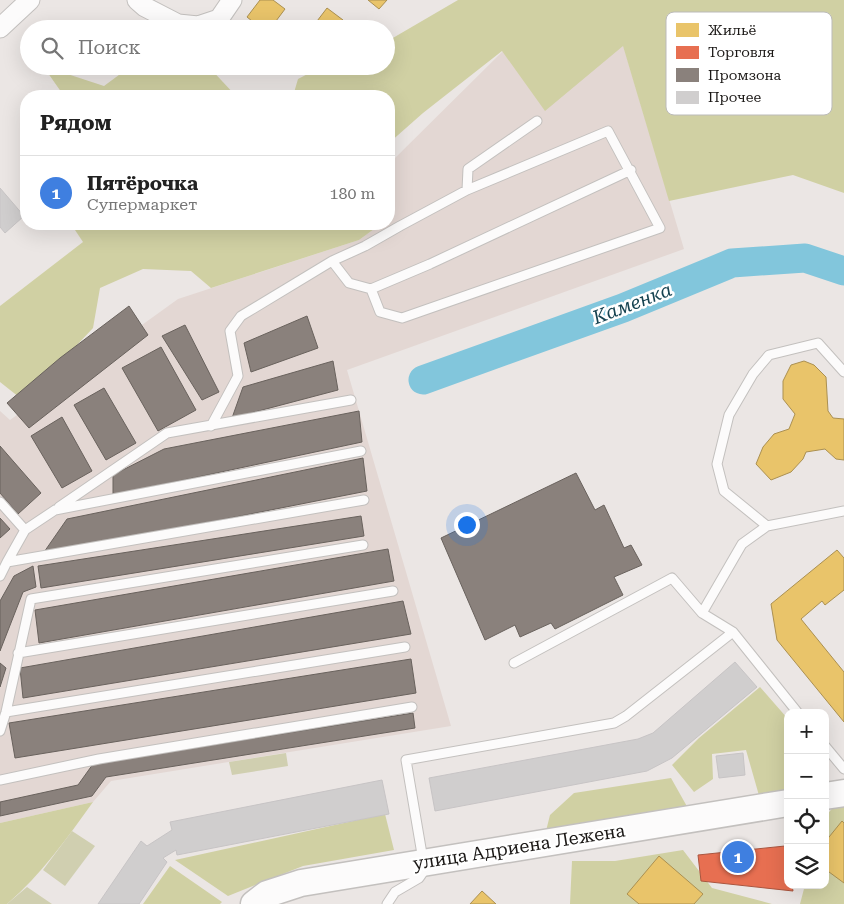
<!DOCTYPE html>
<html lang="ru">
<meta charset="utf-8">
<style>
:root{--surface:#fff;--page:#f6f6f6;--text:#222;--muted:#767676;--line:#e0e0e0;--accent:#0f766e}
body{margin:0;font-family:"Roboto Serif",serif;background:var(--page);color:var(--text)}
.controls{position:absolute;right:15px;bottom:15px;display:grid;overflow:hidden;border-radius:10px;box-shadow:0 5px 20px #0002}
.controls button{width:45px;height:45px;display:grid;place-items:center;padding:0;border:0;border-bottom:1px solid var(--line);background:var(--surface);color:var(--text);font:25px sans-serif}
.you{position:absolute;left:466px;top:524px;width:18px;height:18px;margin:-12px;border:4px solid #fff;border-radius:50%;background:#1a73e8;box-shadow:0 0 0 8px #1a73e833}
.badge{display:grid;place-items:center;width:32px;height:32px;border-radius:50%;background:var(--accent);color:#fff;font-size:16px;font-weight:700}
.pin{position:absolute;translate:-50% -50%;border:2px solid #fff;box-shadow:0 1px 5px #0006}
.list{margin:0;padding:0;list-style:none}
h2{display:flex;justify-content:space-between;align-items:center;height:65px;margin:0;padding:0 20px;font-size:21px}
h2 small{font-size:16px;font-weight:400;color:var(--muted)}
.list li{display:grid;grid-template-columns:32px 1fr auto;gap:15px;align-items:center;box-sizing:border-box;height:75px;padding:0 20px;border-top:1px solid var(--line)}
.list b{display:block;font-size:19px;white-space:nowrap}
.list p{margin:0;font-size:16px;white-space:nowrap;color:var(--muted)}
.list em{font-size:16px;font-style:normal;color:var(--muted)}
.icon{flex:none;width:28px;height:28px;fill:none;stroke:currentColor;stroke-width:2;stroke-linecap:round;stroke-linejoin:round}
.map{position:relative;flex:none;width:844px;height:904px;overflow:hidden}
.search{position:absolute;background:var(--surface);box-shadow:0 5px 20px #0002;left:20px;top:20px;width:375px;height:55px;display:flex;align-items:center;gap:12px;box-sizing:border-box;padding:0 18px;border-radius:28px;color:var(--muted);font-size:19px}
.panel{position:absolute;background:var(--surface);box-shadow:0 5px 20px #0002;left:20px;top:90px;width:375px;height:140px;border-radius:20px}
.map>svg:first-child{display:block}
.built{fill:#e3d7d3}
.green{fill:#d0cfb0}
.forest{fill:#d0d0a3}
.homes{fill:#e9c46a;stroke:#ab9051}
.shops{fill:#e76f51;stroke:#aa553f}
.industry{fill:#8a817c;stroke:#69625d}
.lines{fill:none;stroke-linecap:round;stroke-linejoin:round}
.river{stroke:#82c6dc;stroke-width:29}
.building{fill:#d0cece;stroke:#c7c4c5}
.lane-casing{stroke:#c3c0be;stroke-width:11}
.street-casing{stroke:#c3c0be;stroke-width:21}
.secondary-casing{stroke:#c3c0be;stroke-width:29}
.lane{stroke:#fcfbfb;stroke-width:9}
.street{stroke:#fcfbfb;stroke-width:19}
.secondary{stroke:#fcfbfb;stroke-width:26}
.labels{text-anchor:middle;stroke-width:5;stroke-linejoin:round;paint-order:stroke}
.street-label{font-size:18px;fill:#1b1816;stroke:#fff}
.water-label{font-size:19px;font-style:italic;fill:#164351;stroke:#fff}
.key{fill:#fff;stroke:#bbbab9;stroke-width:1}
.key-label{font-size:14px;fill:#1b1816}
</style>
<div class="map">
<svg width="844" height="904" viewBox="0 0 844 904">
<rect width="100%" height="100%" fill="#ebe6e4"/>
<path class="built" d="M623 45 684 249 347 370 451 726 111 781 93 802 0 823V411L10 420 178 299 359 240 381 224H389V164L503 51Z"/>
<path class="green" d="M286 753 288 766 232 775 229 762Z
M72 831 95 846 65 886 43 870Z
M27 887 52 904H7Z"/>
<path class="forest" d="M458 0H844V193L793 175 669 201 623 46 545 111 502 51 423 113 389 143V96H293L298 79 323 66H386V42Z
M43 66 104 86 131 66H208L236 96H64Z
M71 224H381L359 240 211 288 191 271 143 269 100 288 93 328 24 401 0 382V306L83 242Z
M760 687 788 719V792L760 799 746 750 712 754 713 779 694 792 672 765 699 738Z
M671 778 689 810 545 835 550 815 574 793Z
M93 802C67 838 42 874 7 904H0V823Z
M835 805H844V904H800L805 885H825V817Z
M385 814 394 850 303 866 228 896 175 860Z
M683 850 712 888 772 904H570L572 861H615Z
M170 866 222 902 220 904H143Z"/>
<path class="homes" d="M260 0H273L285 9 270 29H262L247 17Z
M368 0H387L379 9Z
M327 8 343 20 336 29H311Z
M804 361 814 365 826 377 828 411 833 418 844 419V460L836 459 825 449 806 452 803 459 791 472 771 480 756 464 763 447 774 434 789 429 795 414 783 399V381L791 365Z
M837 550 844 558V590L825 605 822 601 801 619 844 672V722L777 640 771 604Z
M842 821 844 823V883L825 869V842Z
M659 856 703 894 694 904H639L627 894Z
M482 891 496 904H470Z"/>
<path class="shops" d="M785 846 788 861V885H792L793 891 701 881 698 855Z"/>
<path class="industry" d="M129 306 148 335 29 428 7 403 60 358Z
M307 316 318 348 251 372 244 343Z
M185 325 219 392 202 400 162 336Z
M161 347 196 410 158 431 122 368Z
M333 361 338 390 232 418 243 387Z
M104 388 136 443 106 460 74 405Z
M359 411 362 442 113 495V475L164 449Z
M62 417 92 471 62 488 31 436Z
M0 446 41 493 18 514 0 493Z
M363 458 367 491 42 555 67 519Z
M576 473 595 510 604 505 624 548 631 545 642 565 614 577 623 595 555 629 551 623 520 637 515 625 485 640 441 538Z
M361 516 364 536 41 588 38 566Z
M0 518 10 529 0 538Z
M388 549 394 581 39 643 35 610Z
M33 566 36 587 23 592 0 651V601L14 576Z
M403 601 411 634 23 698 20 668Z
M411 659 416 693 15 758 9 723Z
M0 663 6 668 0 687Z
M413 713 415 728 106 777 92 796 0 816V802L78 785 93 764Z"/>
<g class="lines">
<path class="river" d="M423 380 623 308 732 263 805 258 844 271"/>
</g>
<path class="building" d="M0 188 24 216 5 233 0 227Z
M735 662 757 687 672 758 647 771 435 811 429 778 638 739 653 733Z
M743 753 745 775 719 778 716 756Z
M382 780 389 814 177 855 176 850 163 858 167 862 139 904H98L141 841 147 846 172 830 170 822Z"/>
<g class="lines">
<defs>
<path id="lane" d="M332 261 349 283 371 289 430 264 631 170
M371 289 380 312 402 318 660 228 608 131 467 190
M211 426 238 376 230 331 241 316 332 261 365 246 400 226 467 190 468 169 537 121
M0 502 25 530
M59 507 167 433 351 400
M767 526 724 491 717 464 729 415 753 374 769 355 818 343 844 372
M7 562 25 530 55 510 361 451
M0 576 7 562 364 500
M702 613 742 544 767 526 844 511
M18 653 393 591
M514 663 672 578 702 613 733 632 798 713
M6 712 405 647
M0 731 6 712 31 599 363 545
M825 746 844 769
M0 780 99 759 412 707
M423 860 406 760 614 723 626 716 733 632
M387 904 395 892 419 878 426 868"/>
<path id="street" d="M137 0 145 7 178 24 198 26 219 19 232 0
M0 28 30 0"/>
<path id="secondary" d="M825 796 844 793
M254 904 267 894 301 883 788 803"/>
</defs>
<use href="#lane" class="lane-casing"/>
<use href="#street" class="street-casing"/>
<use href="#secondary" class="secondary-casing"/>
<use href="#lane" class="lane"/>
<use href="#street" class="street"/>
<use href="#secondary" class="secondary"/>
</g>
<g class="labels">
<g class="street-label">
<text transform="translate(519 847) rotate(-9)" y="6">улица Адриена Лежена</text>
</g>
<g class="water-label">
<text transform="translate(632 303) rotate(-21)" y="7">Каменка</text>
</g>
</g>
<rect x="666" y="12" width="166" height="103" rx="8" class="key"/>
<rect x="676" y="23" width="23" height="14" fill="#e9c46a"/>
<rect x="676" y="46" width="23" height="13" fill="#e76f51"/>
<rect x="676" y="68" width="23" height="14" fill="#8a817c"/>
<rect x="676" y="91" width="23" height="13" fill="#d0cece"/>
<g class="key-label">
<text x="708" y="35">Жильё</text>
<text x="708" y="57">Торговля</text>
<text x="708" y="80">Промзона</text>
<text x="708" y="102">Прочее</text>
</g>
</svg>
<div class="controls">
<button>+</button>
<button>−</button>
<button><svg class="icon" aria-label="locate" viewBox="0 0 24 24"><circle cx="12" cy="12" r="6"/><path d="M12 2v4M12 18v4M2 12h4M18 12h4"/></svg></button>
<button><svg class="icon" aria-label="layers" viewBox="0 0 24 24"><path d="M12 4l9 5-9 5-9-5zM3 14l9 5 9-5"/></svg></button>
</div>
<div class="you"></div>
<div class="pin badge" style="left:738px;top:857px;background:#3f7fe0">1</div>
<div class="search"><svg class="icon" aria-label="search" viewBox="0 0 24 24"><circle cx="10" cy="10" r="6"/><path d="M15 15l6 6"/></svg>Поиск</div>
<section class="panel">
<h2>Рядом<small></small></h2>
<ul class="list">
<li><span class="badge" style="background:#3f7fe0">1</span><div><b>Пятёрочка</b><p>Супермаркет</p></div><em>180 m</em></li>
</ul>
</section>
</div>
